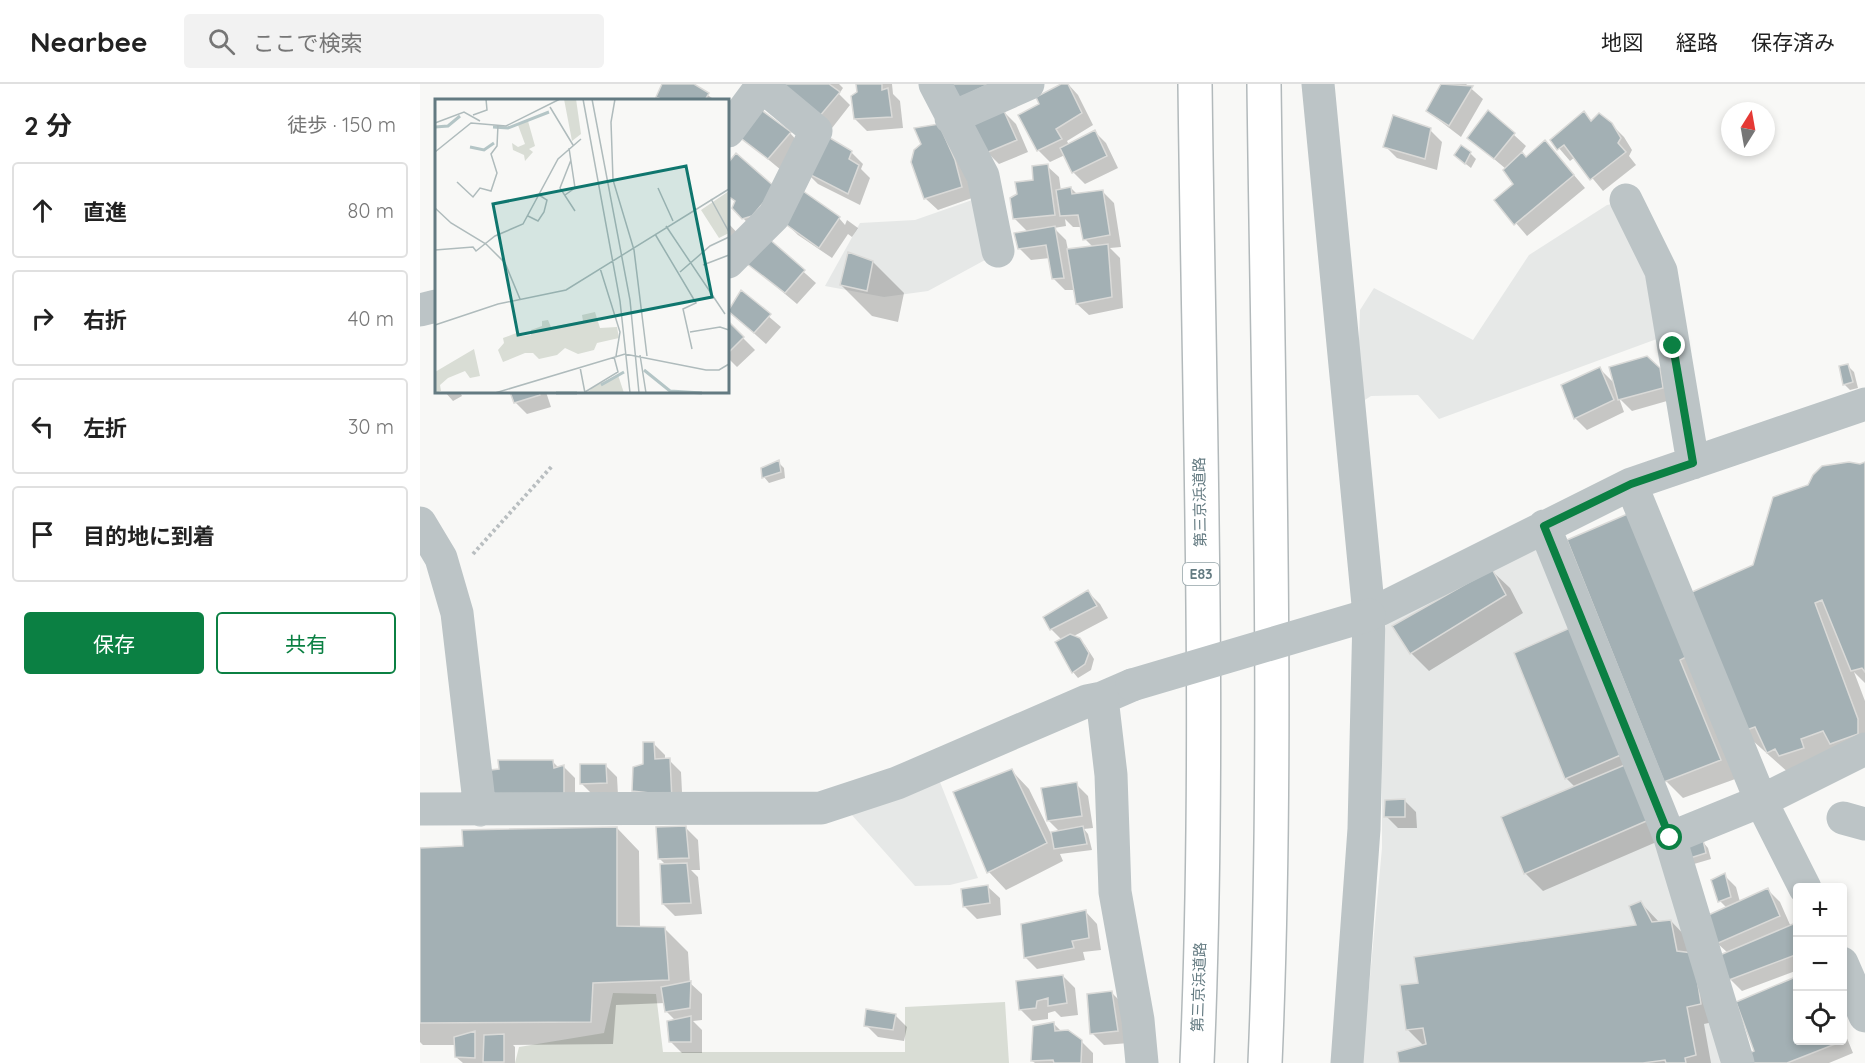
<!DOCTYPE html>
<html lang="ja">
<meta charset="utf-8">
<style>
:root{--surface:#fff;--page:#f2f2f2;--text:#222;--muted:#767676;--line:#e0e0e0;--accent:#0b8043}
body{margin:0;font-family:Quicksand,"Noto Sans JP",sans-serif;background:var(--page);color:var(--text)}
.controls{position:absolute;right:18px;bottom:18px;display:grid;overflow:hidden;border-radius:6px;box-shadow:0 3px 9px #0003}
.controls button{width:54px;height:54px;display:grid;place-items:center;padding:0;border:0;border-bottom:2px solid var(--line);background:var(--surface);color:var(--text);font:30px sans-serif}
.compass{position:absolute;left:1301px;top:18px;width:54px;height:54px;border-radius:50%;background:var(--surface);box-shadow:0 3px 9px #0003;rotate:11deg}
.stop{position:absolute;width:18px;height:18px;margin:-14px;border:4px solid #0b8043;border-radius:50%;background:#fff}
.stop.end{background:#0b8043;border-color:#fff;box-shadow:0 2px 6px #0008}
.list{margin:0;padding:0;list-style:none}
h2{display:flex;justify-content:space-between;align-items:center;height:78px;margin:0;padding:0 24px;font-size:26px}
h2 small{font-size:20px;font-weight:400;color:var(--muted)}
.list li{display:grid;grid-template-columns:39px 1fr auto;gap:18px;align-items:center;box-sizing:border-box;height:96px;margin:0 12px 12px;padding:0 12px;border:2px solid var(--line);border-radius:6px}
.list b{display:block;font-size:22px;white-space:nowrap}
.list em{font-size:20px;font-style:normal;color:var(--muted)}
.actions{display:flex;gap:12px;padding:18px 24px}
.actions a{flex:1;padding:14px 0;border:2px solid var(--accent);border-radius:6px;text-align:center;font-size:21px;color:var(--accent)}
.actions .main{background:var(--accent);color:#fff}
.icon{flex:none;width:33px;height:33px;fill:none;stroke:currentColor;stroke-width:2;stroke-linecap:round;stroke-linejoin:round}
.map{position:relative;flex:none;width:1445px;height:979px;overflow:hidden}
header{display:flex;align-items:center;gap:36px;box-sizing:border-box;height:84px;padding:0 30px;background:var(--surface);border-bottom:2px solid var(--line)}
header strong{font-size:28px}
nav{display:flex;gap:33px;margin-inline-start:auto;font-size:21px}
.search{width:420px;height:54px;background:var(--page);display:flex;align-items:center;gap:15px;box-sizing:border-box;padding:0 21px;border-radius:6px;color:var(--muted);font-size:22px}
main{display:flex}
aside{flex:1;background:var(--surface)}
.map>svg:first-child{display:block}
.built{fill:#e6e8e7}
.green{fill:#d9ddd5}
.shadow{fill:#0003;fill-rule:evenodd}
.building{fill:#a3b0b4;stroke:#dadad8;stroke-width:1.5}
.lines{fill:none;stroke-linecap:round;stroke-linejoin:round}
.highway-casing{stroke:#b2b9bb;stroke-width:36}
.path{stroke:#b9bec0;stroke-width:4;stroke-dasharray:3 3;stroke-linecap:butt}
.minor{stroke:#bcc4c6;stroke-width:33}
.highway{stroke:#fff;stroke-width:33}
.minor-bridge{stroke:#bcc4c6;stroke-width:33}
.route{stroke:#0b8043;stroke-width:8}
.labels{text-anchor:middle;stroke-width:6;stroke-linejoin:round;paint-order:stroke}
.shield{fill:#fff;stroke:#92a2a7;stroke-width:1.5}
.shield-label{font-size:14px;font-weight:bold;fill:#637a81}
.street-label{font-size:15px;fill:#637a81;stroke:#fff}
.inset-river{fill:none;stroke:#b4c5c6;stroke-width:3}
.inset-road{fill:none;stroke:#afbbbc;stroke-width:1.5}
.view{fill:#0f766e;fill-opacity:0.15;stroke:#0f766e;stroke-width:3}
.inset-edge{fill:none;stroke:#637a81;stroke-width:3}
</style>
<header>
<strong>Nearbee</strong>
<div class="search"><svg class="icon" aria-label="search" viewBox="0 0 24 24"><circle cx="10" cy="10" r="6"/><path d="M15 15l6 6"/></svg>ここで検索</div>
<nav><a>地図</a><a>経路</a><a>保存済み</a></nav>
</header>
<main>
<aside>
<h2>2 分<small>徒歩 · 150 m</small></h2>
<ul class="list">
<li><svg class="icon" aria-label="ahead" viewBox="0 0 24 24"><path d="M12 20V5M6 11l6-6 6 6"/></svg><div><b>直進</b></div><em>80 m</em></li>
<li><svg class="icon" aria-label="right" viewBox="0 0 24 24"><path d="M7 20v-9h11M14 6l5 5-5 5"/></svg><div><b>右折</b></div><em>40 m</em></li>
<li><svg class="icon" aria-label="left" viewBox="0 0 24 24"><path d="M17 20v-9H6M10 6l-5 5 5 5"/></svg><div><b>左折</b></div><em>30 m</em></li>
<li><svg class="icon" aria-label="arrive" viewBox="0 0 24 24"><path d="M6 21V4h12l-3 4 3 4H6"/></svg><div><b>目的地に到着</b></div></li>
</ul>
<div class="actions"><a class="main">保存</a><a>共有</a></div>
</aside>
<div class="map">
<svg width="1445" height="979" viewBox="0 0 1445 979">
<rect width="100%" height="100%" fill="#f8f8f6"/>
<path class="built" d="M555 115 565 176 508 207 464 213 405 202 440 139 495 136Z
M1203 118 1245 252 1019 335 998 311 951 312 937 321 940 226 954 204 1053 256 1109 171 1187 121Z
M1114 459 1244 758 1310 979H942L962 764V556L967 538Z
M518 693 558 794 530 801 495 802 431 730Z"/>
<path class="green" d="M193 909 236 910 243 968H485V923L585 918 589 979H95L99 963 184 949Z"/>
<path class="shadow" d="M244 0H271L295 16H241L237 13Z
M362 0H419L423 4 419 10 430 21 412 44Z
M438 0H472L473 10 480 17 483 44 447 47 435 35Z
M644 0H648L658 11 673 41 647 57 649 61 675 48 686 59 698 84 665 100 653 88 645 71 630 78 618 66 620 21Z
M1023 0H1046L1063 15 1041 53 1007 27Z
M584 28 596 40 608 68 579 80 568 69Z
M1069 28 1106 62 1101 69 1107 75 1136 70 1165 104 1107 152 1076 116 1095 101 1086 85 1049 54Z
M1164 29 1173 38 1191 40 1204 53 1212 66 1209 72 1216 81 1183 107 1155 73 1150 77 1132 56Z
M518 42 546 90 552 114 518 126 506 115 493 78Z
M1010 46 1022 58 1017 86 977 74 965 62Z
M370 49 381 61 361 86 320 52Z
M431 68 443 80 441 85 450 94 440 121 398 100 386 88Z
M1050 69 1056 75 1051 84 1042 77Z
M316 71 355 105 335 147 323 134 316 119 308 110V81Z
M627 82 639 93 641 107 651 104 658 111 682 107 694 119 701 163 690 164 700 174 703 224 669 231 657 220 655 206H645L633 194 630 174 611 176 599 164 608 148 594 134 615 97ZM645 135 653 143H662L665 155 673 163 648 166 646 156 634 144 646 142Z
M419 134 425 141 427 136 438 144 432 153 428 150 412 174 378 151 366 139Z
M308 139 322 154 308 170Z
M348 156 396 199 377 220 328 179Z
M453 178 484 209 478 238 452 232 421 201Z
M321 209 361 243 346 260 308 226Z
M308 239 335 266 317 283 308 274Z
M1428 282 1434 288 1438 304 1430 306 1424 300Z
M1180 285 1196 301 1239 285 1251 298 1254 315 1212 327 1199 314 1204 328 1167 346 1155 334Z
M25 308H40L42 312 33 317Z
M92 308H126L131 323 107 330 95 318Z
M358 378 364 384 365 394 349 399 344 393Z
M1445 379V599L1434 588 1445 617V678L1371 691 1322 647 1335 482Z
M1211 430 1318 694 1263 714 1246 697Z
M1072 487 1090 504 1103 529 1009 587 991 569 975 542Z
M668 508 680 520 688 534 652 553 665 561 674 575 671 586 658 594 653 588 642 556 631 545Z
M1152 545 1248 753 1123 807 1105 789 1155 703 1146 694Z
M233 659 245 671V676H249L261 688 263 728 226 718 214 706Z
M132 677 139 684 144 683 155 694V727L80 687Z
M185 681 197 693 198 711H173L162 700Z
M592 687 609 705 631 750 640 748 629 737 656 700 668 712 673 744 664 745 668 750 672 766 640 770 643 777 586 806 569 788 535 709Z
M984 716 996 728 997 744H978L966 732Z
M197 744 219 767 220 844 245 845 268 868 270 899 282 910V936L273 937 282 946V969H262L250 957 256 937 246 927 245 919 196 921 193 960 93 961 95 963V979H43L36 973V961H3L0 958V766L45 764Z
M266 744 278 756 280 786H271L278 793 282 830 255 832 243 820 246 781 239 774Z
M1283 758 1288 764 1291 775 1274 780 1268 774Z
M1304 791 1316 803 1320 818 1348 806 1360 818 1371 843 1378 840V886L1322 907 1310 895 1308 869 1297 859 1307 824 1300 817 1293 797Z
M568 803 580 814 581 831 557 835 545 823Z
M1221 819 1240 839 1251 837 1268 855 1298 937 1284 940 1291 979H980L1004 962 988 946 1000 900 1218 842Z
M666 828 677 840 681 866 663 868 665 876 617 885 605 873Z
M643 892 655 904 658 931 641 933 635 927 628 929V935L612 937 600 925Z
M692 909 704 921 709 959 684 961 672 949Z
M475 931 487 943 484 957 458 953 446 941Z
M634 940 642 948 661 957 673 969V979H615L612 977Z
M1422 942 1433 969 1409 979H1329L1378 956H1422Z"/>
<path class="building" d="M242 0H274L289 9 285 16H243L236 13Z
M360 0H409L420 8 399 33Z
M436 0H462V6L468 4 472 33 434 35 431 12 437 8Z
M528 0H569L536 16Z
M641 0H648L662 29 636 45 642 55 617 67 598 31 619 20 616 13Z
M1021 0 1053 2 1029 42 1006 27Z
M340 25 371 48 348 75 318 52Z
M1068 26 1095 49 1074 75 1047 54Z
M584 27 597 56 566 69 551 41Z
M1164 27 1171 37 1179 29 1192 39 1201 54 1198 59 1206 68 1170 96 1144 61 1137 66 1130 56Z
M973 31 1011 44 1005 75 963 63Z
M519 40 535 76 542 103 504 115 491 78 494 66 501 60 494 44Z
M675 46 687 72 652 89 640 64Z
M405 51 432 67 429 75 439 81 428 110 385 88Z
M1125 56 1154 91 1094 141 1074 116 1093 100 1083 86 1102 68 1106 73Z
M1041 61 1051 68 1045 80 1034 71Z
M316 69 356 104 332 132 322 135 312 124 315 117 308 112V79Z
M628 80 635 131 593 135 590 114 597 110 595 98 613 96 612 82Z
M651 103 652 110 683 106 690 151 663 156 658 131 640 132 636 106Z
M380 105 420 133 399 164 364 139Z
M635 142 644 194 632 195 626 161 598 165 594 149Z
M348 154 385 186 365 209 326 179Z
M688 160 692 213 656 220 647 165Z
M428 168 453 177 447 207 420 201Z
M321 206 351 230 334 249 308 227Z
M308 237 324 253 308 269Z
M1227 272 1240 284 1243 304 1198 316 1189 283Z
M1428 280 1433 298 1423 301 1419 282Z
M1180 283 1194 316 1154 335 1141 301Z
M90 308H119L120 311 94 319Z
M359 376 361 388 342 394 341 384Z
M1429 378 1440 380 1445 378V588L1442 584 1431 587 1402 516 1395 519 1438 635V650L1410 660 1403 647 1381 655 1384 664 1359 672 1355 665 1347 669 1335 643 1321 648 1272 508 1333 481 1353 413 1388 401 1393 391 1402 382Z
M1212 428 1270 571 1260 576 1301 676 1244 698 1147 456Z
M1072 485 1086 511 990 570 972 542Z
M668 506 677 522 630 546 623 533Z
M1152 543 1203 670 1145 695 1094 569Z
M650 550 660 554 669 569 665 580 652 589 635 558Z
M223 658H234L235 675 250 674 252 717 230 709 212 707 213 683 223 680Z
M78 676H133L134 684 144 681V715L64 710 61 687 79 685Z
M160 680H186L187 699 160 700Z
M1207 680 1231 735 1104 790 1081 733Z
M592 685 627 759 567 789 533 708Z
M657 698 662 732 627 737 621 704Z
M985 715V733H964L965 716Z
M266 742 269 774 238 775 236 743Z
M663 742 667 760 634 765 631 748Z
M197 743V842L245 843 249 896 173 899 171 938 0 939V764L43 762 42 746Z
M1283 756 1286 769 1267 775 1264 760Z
M267 779 271 819 242 820 240 780Z
M1305 789 1311 813 1298 818 1291 796Z
M568 801 570 819 543 823 541 805Z
M1348 804 1360 832 1296 860 1284 833Z
M1221 817 1232 838 1251 836 1257 867 1273 869 1281 920 1267 923 1276 971 1265 974 1266 979H1246L1245 976 1223 979H979L977 968 1006 960 1003 944 986 946 980 901 998 899 994 873 1216 841 1209 822Z
M666 826 669 854 652 857 654 864 604 874 601 840Z
M1378 838V870L1309 896 1300 871Z
M643 891 647 919 628 922V914L617 917 616 924 599 926 596 897Z
M1378 892V956L1423 957 1367 979H1328L1326 970 1334 967 1316 918Z
M271 897 270 924 245 928 241 903Z
M692 907 698 947 670 950 667 910Z
M446 925 476 930 473 946 444 942Z
M271 932V958H249L247 937Z
M634 938 635 947 648 946 662 956 661 979H634L633 976 611 977 613 942Z
M55 947V974L35 973 34 953Z
M84 950V978H63L64 951Z"/>
<g class="lines">
<defs>
<path id="highway" d="M775 0C779 326 791 653 777 979
M844 0C848 326 859 653 845 979"/>
</defs>
<use href="#highway" class="highway-casing"/>
<path class="path" d="M53 470 133 381"/>
<path class="minor" d="M515 0 563 92 578 167
M898 0 949 531 944 745 927 979
M531 34 608 0
M308 47 343 0
M1206 116 1241 187 1273 379
M308 178 354 132 396 47 342 2
M0 226 16 222
M1211 400 1341 717 1385 804
M0 439 21 474 37 529 60 726
M1124 442 1250 754 1318 979
M949 531 1211 400 1445 320
M682 614 691 691 695 808 718 936 722 979
M0 725 401 724 477 699 667 617 682 614 712 601
M1423 734 1445 740
M1250 754 1341 717 1445 665
M1422 879 1445 932"/>
<use href="#highway" class="highway"/>
<path class="minor-bridge" d="M712 601 949 531"/>
</g>
<g class="lines">
<path class="route" d="M1250 754 1124 442 1211 400 1273 379 1253 262"/>
</g>
<g class="labels">
<rect class="shield" x="763" y="479" width="36" height="22" rx="4.5"/>
<g class="shield-label">
<text x="781" y="495">E83</text>
</g>
<g class="street-label">
<text transform="translate(780 418) rotate(-91)" y="5">第三京浜道路</text>
<text transform="translate(779 903) rotate(-88)" y="5">第三京浜道路</text>
</g>
</g>
<g transform="translate(15 15)">
<rect width="294" height="294" fill="#f8f8f6"/>
<path d="M129 0H141L146 35 137 42ZM93 22 100 47 94 50 98 53 90 62 89 56 78 51 77 44 83 48 90 45 83 26ZM294 92V134L284 139 266 111ZM160 213 165 229 182 228 184 239 162 244 159 251 143 255 130 249 122 256 104 260 98 254H90L68 263 63 251 69 244 68 239 84 233 87 237 96 236V231L107 227V222L113 221 116 228 148 222 147 216ZM39 250 45 277 35 279 30 272 13 279 5 286 6 292 0 294V273ZM183 276 189 294H152L158 288Z" fill="#d9ddd5"/>
<path class="inset-river" d="M0 28 13 27 25 17M58 28 73 29 114 13M35 48 49 51 59 44M209 271 235 292 267 294M166 286 189 273M121 294H142"/>
<path class="inset-road" d="M148 0 185 202 195 294M157 0 195 201 204 294M180 0 176 23 178 81 199 151 212 257M115 8 138 46M38 16 52 11 51 0M0 24 29 13 45 22M0 53 36 24 71 27 125 0M136 61 125 89 140 112M22 83 38 98 45 89 56 92 62 74 56 55 62 47 63 26M223 89 238 122M130 96 140 89 134 49M276 100 294 133M0 109 16 124 51 145 70 164 85 200M93 117 103 122 109 113 112 101 104 96M231 127 290 215M220 135 261 204 248 210 257 250M0 151 38 148 41 152 60 137 88 125 123 60 146 40M268 166 294 156M165 169 185 233 181 257M245 173 275 147 294 138M0 226 63 205 131 191 294 90M255 233 285 228 294 231M205 256 211 294M145 268 150 294M150 293 183 273 179 258M60 294 190 255 271 271H284L294 265"/>
<path class="view" d="M251 67 277 198 83 236 58 105Z"/>
<rect width="294" height="294" class="inset-edge"/>
</g>
</svg>
<div class="controls">
<button>+</button>
<button>−</button>
<button><svg class="icon" aria-label="locate" viewBox="0 0 24 24"><circle cx="12" cy="12" r="6"/><path d="M12 2v4M12 18v4M2 12h4M18 12h4"/></svg></button>
</div>
<svg class="compass" viewBox="-18 -18 36 36"><path d="M0-13l5 13h-10z" fill="#e53935"/><path d="M0 13l5-13h-10z" fill="#767676"/></svg>
<div class="stop" style="left:1250px;top:754px"></div>
<div class="stop end" style="left:1253px;top:262px"></div>
</div>
</main>
